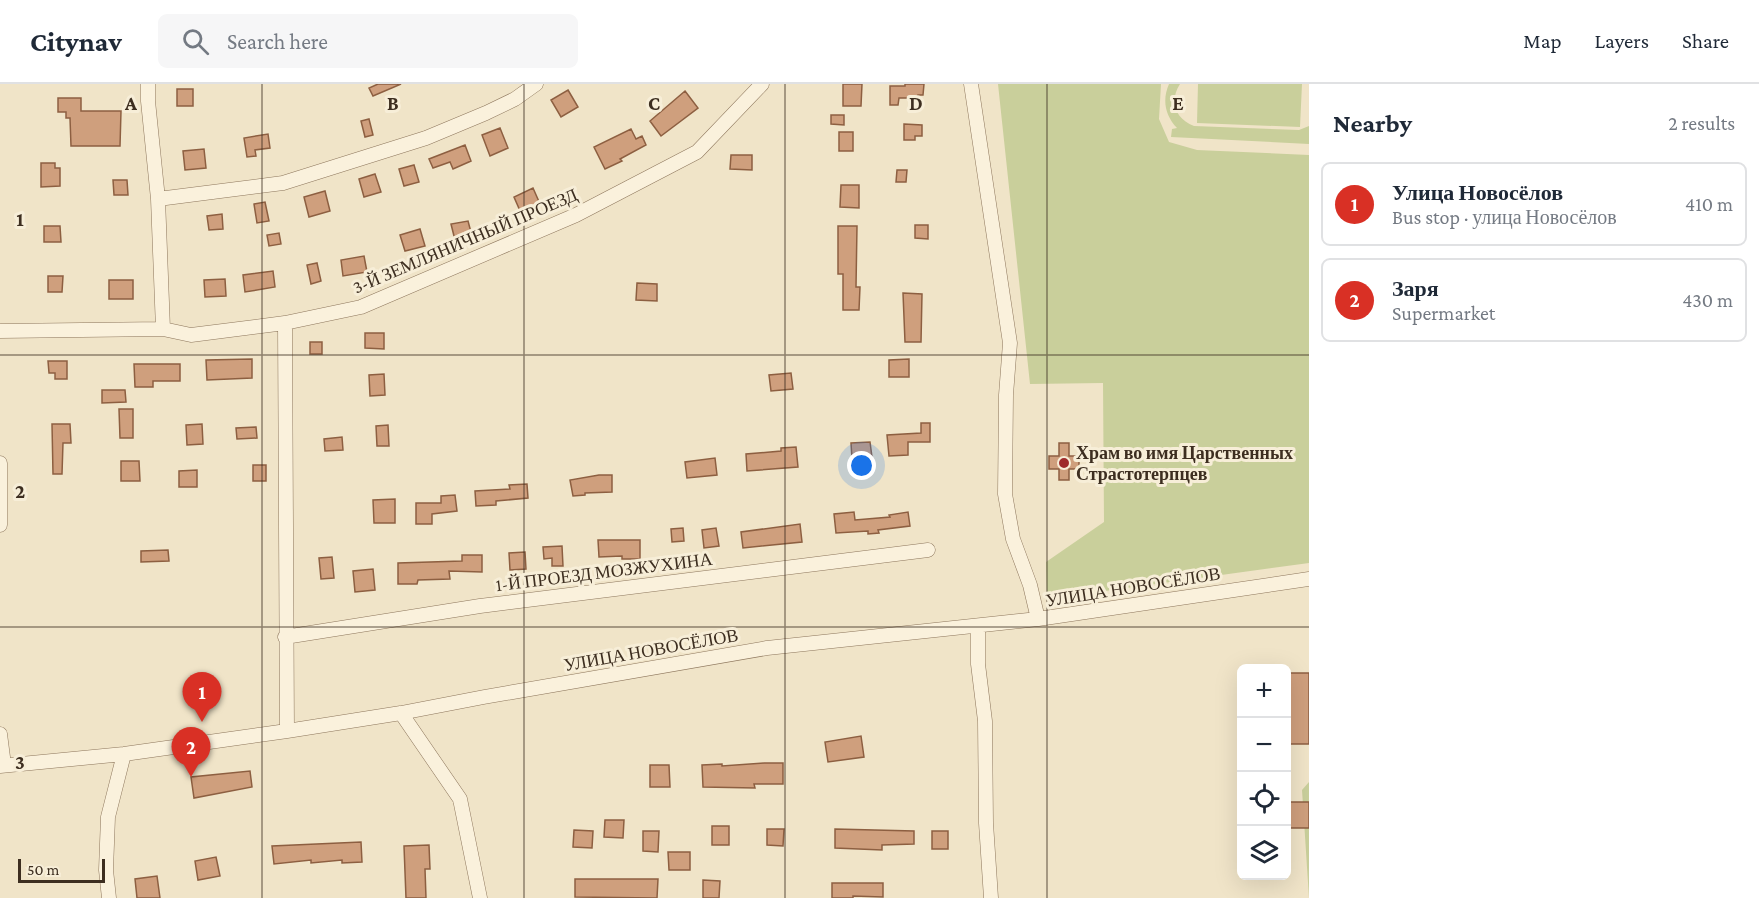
<!DOCTYPE html>
<meta charset="utf-8">
<style>
:root{--surface:#fff;--page:#f6f6f7;--text:#1f2937;--muted:#747a83;--line:#e0e1e3;--accent:#d93025}
body{margin:0;font-family:"Crimson Pro",serif;background:var(--page);color:var(--text)}
.controls{position:absolute;right:18px;bottom:18px;display:grid;overflow:hidden;border-radius:9px;box-shadow:0 6px 24px #0002}
.controls button{width:54px;height:54px;display:grid;place-items:center;padding:0;border:0;border-bottom:2px solid var(--line);background:var(--surface);color:var(--text);font:30px sans-serif}
.scale{position:absolute;left:18px;bottom:15px;width:87px;box-sizing:border-box;padding-left:6px;border:3px solid #3d2e20;border-top:0;font-size:16px;line-height:21px;white-space:nowrap;color:#3d2e20;-webkit-text-stroke:4px #f7eed8;paint-order:stroke}
.you{position:absolute;left:862px;top:382px;width:21px;height:21px;margin:-15px;border:4px solid #fff;border-radius:50%;background:#1a73e8;box-shadow:0 0 0 9px #1a73e833}
.badge{display:grid;place-items:center;width:39px;height:39px;border-radius:50%;background:var(--accent);color:#fff;font-size:20px;font-weight:700}
.pin{position:absolute;translate:-50% -50px;filter:drop-shadow(0 2px 3px #0008)}
.pin::after{content:'';position:absolute;top:32px;width:21px;height:18px;background:inherit;clip-path:polygon(0 0,100% 0,50% 100%)}
.list{margin:0;padding:0;list-style:none}
h2{display:flex;justify-content:space-between;align-items:center;height:78px;margin:0;padding:0 24px;font-size:26px}
h2 small{font-size:20px;font-weight:400;color:var(--muted)}
.list li{display:grid;grid-template-columns:39px 1fr auto;gap:18px;align-items:center;box-sizing:border-box;height:84px;margin:0 12px 12px;padding:0 12px;border:2px solid var(--line);border-radius:9px}
.list b{display:block;font-size:22px;white-space:nowrap}
.list p{margin:0;font-size:20px;white-space:nowrap;color:var(--muted)}
.list em{font-size:20px;font-style:normal;color:var(--muted)}
.icon{flex:none;width:33px;height:33px;fill:none;stroke:currentColor;stroke-width:2;stroke-linecap:round;stroke-linejoin:round}
.map{position:relative;flex:none;width:1309px;height:814px;overflow:hidden}
header{display:flex;align-items:center;gap:36px;box-sizing:border-box;height:84px;padding:0 30px;background:var(--surface);border-bottom:2px solid var(--line)}
header strong{font-size:28px}
nav{display:flex;gap:33px;margin-inline-start:auto;font-size:21px}
.search{width:420px;height:54px;background:var(--page);display:flex;align-items:center;gap:15px;box-sizing:border-box;padding:0 21px;border-radius:9px;color:var(--muted);font-size:22px}
main{display:flex}
aside{flex:1;background:var(--surface)}
.map>svg:first-child{display:block}
.green{fill:#c9cf9b}
.building{fill:#cf9f7d;stroke:#8d5f41;stroke-width:1.5}
.lines{fill:none;stroke-linecap:round;stroke-linejoin:round}
.minor-casing{stroke:#8d765c;stroke-width:15}
.minor{stroke:#faf1dc;stroke-width:14}
.grid{fill:none;stroke:#3d2e20;stroke-width:1.5;stroke-opacity:0.55}
.poi-dot{fill:#9e2a2b;stroke:#f7eed8;stroke-width:2}
.labels{text-anchor:middle;stroke-width:6;stroke-linejoin:round;paint-order:stroke}
.street-label{font-size:18px;fill:#3d2e20;stroke:#f7eed8}
.poi-label{font-size:18px;font-weight:bold;fill:#3d2e20;stroke:#f7eed8;text-anchor:start}
.grid-label{font-size:20px;text-anchor:middle;font-weight:bold;fill:#3d2e20;stroke:#f7eed8;stroke-width:6;stroke-linejoin:round;paint-order:stroke}
</style>
<header>
<strong>Citynav</strong>
<div class="search"><svg class="icon" aria-label="search" viewBox="0 0 24 24"><circle cx="10" cy="10" r="6"/><path d="M15 15l6 6"/></svg>Search here</div>
<nav><a>Map</a><a>Layers</a><a>Share</a></nav>
</header>
<main>
<div class="map">
<svg width="1309" height="814" viewBox="0 0 1309 814">
<rect width="100%" height="100%" fill="#f0e4c8"/>
<path class="green" d="M998 0H1161L1159 35 1169 58 1197 66 1309 71V479L1047 515 1046 478 1104 438 1103 299 1030 300Z
M1169 0H1180C1169 17 1175 35 1194 42L1299 46 1309 42V60L1171 53 1172 45 1177 44C1165 31 1162 16 1169 0Z
M1198 0H1302L1300 43 1197 39Z
M1309 698V814L1302 706Z"/>
<path class="building" d="M378 0H401L373 12 369 4Z
M843 0H862L861 22H843Z
M905 0H924L923 11H918V14H899L898 21H890V2H905Z
M177 5H193V22H177Z
M568 6 578 23 561 33 551 16Z
M685 7 698 24 661 52 650 37Z
M58 14H81V27H121L120 62H71L70 34H66V28H58Z
M831 31H844V41L831 40Z
M369 35 373 51 365 53 361 37Z
M904 40 922 41V52H915V56H904Z
M500 44 508 64 490 72 482 51Z
M631 45 636 55 642 52 646 61 620 75 622 77 605 85 594 63Z
M839 48H853V67H839Z
M268 50 270 64 255 66 256 72 247 73 244 54Z
M465 61 471 77 453 85 450 78 433 84 429 75Z
M204 65 206 84 185 86 183 67Z
M731 71H752V86L730 85Z
M41 79H55V84H60V102L41 103Z
M414 81 419 98 404 102 399 85Z
M897 86H907L906 98H896Z
M375 90 381 108 364 113 359 95Z
M113 96H127L128 111H114Z
M841 101H859V124L840 123Z
M533 104 540 120 521 129 514 113Z
M325 107 330 127 309 133 304 113Z
M265 118 269 137 257 139 254 120Z
M222 130 223 145 209 146 207 132Z
M468 137 472 152 455 156 451 140Z
M915 141H928V155L915 154Z
M44 142H60L61 158H44Z
M838 142H857L856 203H860L859 226H843V190H838Z
M420 145 425 162 405 167 400 151Z
M279 149 281 160 269 162 267 151Z
M364 172 367 188 343 192 341 176Z
M317 179 321 197 311 200 307 181Z
M273 187 275 203 245 208 243 191Z
M48 192H63L62 208H48Z
M225 195 226 212 205 213 204 196Z
M109 196H133V215H109Z
M637 199 657 200V217L636 216Z
M903 209 922 210 921 258H905Z
M365 249H384V265L365 264Z
M310 258H322V270H310Z
M252 275V294L207 296 206 276Z
M909 275V293H889V276Z
M48 277H67V295H55V289H49Z
M134 280H180V297H153V303H135Z
M791 289 793 305 771 307 769 291Z
M384 290 385 311 370 312 369 291Z
M102 306H125L126 318 102 319Z
M119 325H133V354H120Z
M921 339H930V358H908V371L889 372 887 351 921 349Z
M52 340H70L71 359H63L62 390H53Z
M202 340 203 360 187 361 186 341Z
M388 341 389 362H377L376 342Z
M256 343 257 354 237 355 236 344Z
M342 353 343 366 325 367 324 355Z
M870 358 872 373 852 375 851 359Z
M1059 359H1069V372H1079V385H1069V396H1059V385H1049V372H1059Z
M796 363 798 383 747 387 746 370 781 367V364Z
M715 374 717 391 687 394 685 378Z
M121 377H139L140 397H121Z
M253 381H266V397H253Z
M197 386V403H179V387Z
M599 391H612V408L585 409V411L573 412 570 396Z
M527 400 528 414 496 417V421L476 422 475 407 510 405 509 401Z
M455 411 457 427 432 430V440H416V419H441V412Z
M395 415V439H374L373 416Z
M854 428 855 436 890 433 889 431 908 428 910 442 878 446 879 449 868 450V447L836 449 834 430Z
M800 440 802 458 743 464 741 448Z
M683 444 684 457 672 458 671 445Z
M716 444 719 462 704 464 702 446Z
M598 456H640V475H622V472L599 473Z
M562 462 563 482H552V474L544 475 543 463Z
M168 466 169 477 141 478V467Z
M525 468 526 485 510 486 509 469Z
M462 471H482V488L449 487 450 495 418 496 417 500H398V479L462 477Z
M332 473 334 494 321 495 319 474Z
M373 485 375 506 355 508 353 487Z
M1287 589H1309V660H1287Z
M861 652 864 673 828 678 825 658Z
M764 679H783V700H754L755 704 703 703 702 681 722 680V682Z
M650 681H669L670 703H650Z
M250 687 252 703 194 714 191 693Z
M1287 718H1309V744H1287Z
M605 736H624L623 754 604 753Z
M712 742H729V761H712Z
M767 745H784L783 762 767 761Z
M835 745 914 747V760L882 761V766L835 764Z
M574 746 593 747 592 764 573 763Z
M643 747H659L658 768 643 767Z
M932 747H948V765H932Z
M361 758 362 778 342 779V776L311 779V776L274 780 272 762Z
M429 761 430 785H425L426 814H406L404 762Z
M668 768H690V786H669Z
M216 773 220 792 198 796 195 777Z
M157 792 160 814H137L135 795Z
M575 795H658L657 814 575 813Z
M703 796 720 797 719 814H703Z
M832 799H883V813L853 812V814H832Z"/>
<g class="lines">
<defs>
<path id="minor" d="M148 0V17L158 115 163 245
M971 0 1010 259 1006 311 1005 410 1013 455 1030 501 1038 535
M158 115 283 99 426 54 486 29 515 15 536 0
M285 239 287 647
M0 247 163 245 191 251 285 239 361 223 576 131 697 68 762 0
M0 379V441
M978 543V580L985 637 986 739 991 814
M285 553 480 522 928 466
M401 629 460 715 480 814
M0 650 4 681
M0 682 124 670 287 647 401 629 484 613 767 564 1038 535 1309 495
M109 814 106 786 108 733 124 670"/>
</defs>
<use href="#minor" class="minor-casing"/>
<use href="#minor" class="minor"/>
</g>
<path class="grid" d="M262 0V814M524 0V814M785 0V814M1047 0V814M0 271H1309M0 543H1309"/>
<circle class="poi-dot" cx="1064" cy="379" r="6"/>
<g class="labels">
<g class="street-label">
<text transform="translate(465 157) rotate(-23)" y="6">3-Й ЗЕМЛЯНИЧНЫЙ ПРОЕЗД</text>
<text transform="translate(604 488) rotate(-7)" y="6">1-Й ПРОЕЗД МОЗЖУХИНА</text>
<text transform="translate(1133 503) rotate(-9)" y="6">УЛИЦА НОВОСЁЛОВ</text>
<text transform="translate(651 566) rotate(-10)" y="6">УЛИЦА НОВОСЁЛОВ</text>
</g>
<g class="poi-label">
<text x="1076" y="375">Храм во имя Царственных<tspan x="1076" dy="21">Страстотерпцев</tspan></text>
</g>
</g>
<g class="grid-label">
<text x="131" y="26">A</text>
<text x="393" y="26">B</text>
<text x="654" y="26">C</text>
<text x="916" y="26">D</text>
<text x="1178" y="26">E</text>
<text x="20" y="142">1</text>
<text x="20" y="414">2</text>
<text x="20" y="685">3</text>
</g>
</svg>
<div class="controls">
<button>+</button>
<button>−</button>
<button><svg class="icon" aria-label="locate" viewBox="0 0 24 24"><circle cx="12" cy="12" r="6"/><path d="M12 2v4M12 18v4M2 12h4M18 12h4"/></svg></button>
<button><svg class="icon" aria-label="layers" viewBox="0 0 24 24"><path d="M12 4l9 5-9 5-9-5zM3 14l9 5 9-5"/></svg></button>
</div>
<div class="scale">50 m</div>
<div class="you"></div>
<div class="pin badge" style="left:202px;top:638px">1</div>
<div class="pin badge" style="left:191px;top:693px">2</div>
</div>
<aside>
<h2>Nearby<small>2 results</small></h2>
<ul class="list">
<li><span class="badge">1</span><div><b>Улица Новосёлов</b><p>Bus stop · улица Новосёлов</p></div><em>410 m</em></li>
<li><span class="badge">2</span><div><b>Заря</b><p>Supermarket</p></div><em>430 m</em></li>
</ul>
</aside>
</main>
